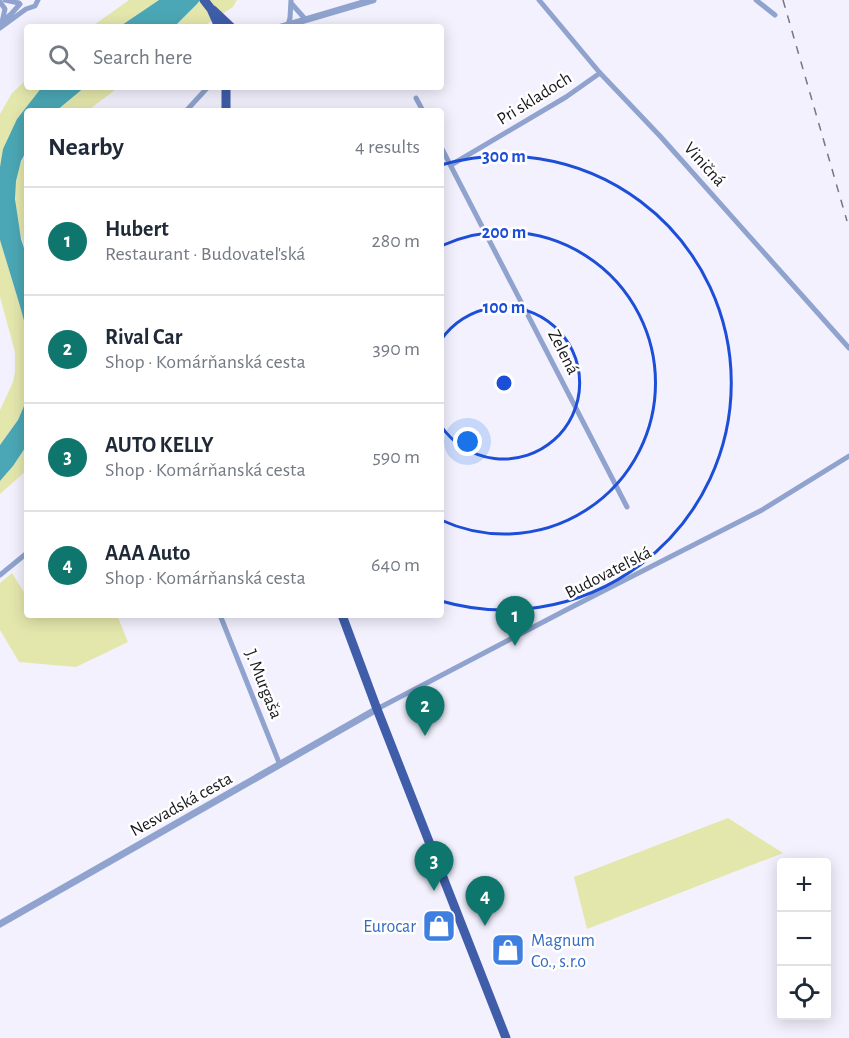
<!DOCTYPE html>
<meta charset="utf-8">
<style>
:root{--surface:#fff;--page:#f2f2f3;--text:#1f2937;--muted:#747a83;--line:#e0e1e3;--accent:#0f766e}
body{margin:0;font-family:"Alegreya Sans",sans-serif;background:var(--page);color:var(--text)}
.controls{position:absolute;right:18px;bottom:18px;display:grid;overflow:hidden;border-radius:6px;box-shadow:0 3px 15px #0003}
.controls button{width:54px;height:54px;display:grid;place-items:center;padding:0;border:0;border-bottom:2px solid var(--line);background:var(--surface);color:var(--text);font:30px sans-serif}
.you{position:absolute;left:468px;top:442px;width:21px;height:21px;margin:-15px;border:4px solid #fff;border-radius:50%;background:#1a73e8;box-shadow:0 0 0 9px #1a73e833}
.badge{display:grid;place-items:center;width:39px;height:39px;border-radius:50%;background:var(--accent);color:#fff;font-size:20px;font-weight:700}
.pin{position:absolute;translate:-50% -50px;filter:drop-shadow(0 2px 3px #0008)}
.pin::after{content:'';position:absolute;top:32px;width:21px;height:18px;background:inherit;clip-path:polygon(0 0,100% 0,50% 100%)}
.list{margin:0;padding:0;list-style:none}
h2{display:flex;justify-content:space-between;align-items:center;height:78px;margin:0;padding:0 24px;font-size:26px}
h2 small{font-size:20px;font-weight:400;color:var(--muted)}
.list li{display:grid;grid-template-columns:39px 1fr auto;gap:18px;align-items:center;box-sizing:border-box;height:108px;padding:0 24px;border-top:2px solid var(--line)}
.list b{display:block;font-size:22px;white-space:nowrap}
.list p{margin:0;font-size:20px;white-space:nowrap;color:var(--muted)}
.list em{font-size:20px;font-style:normal;color:var(--muted)}
.icon{flex:none;width:33px;height:33px;fill:none;stroke:currentColor;stroke-width:2;stroke-linecap:round;stroke-linejoin:round}
.map{position:relative;flex:none;width:849px;height:1038px;overflow:hidden}
.search{position:absolute;background:var(--surface);box-shadow:0 3px 15px #0003;left:24px;top:24px;width:420px;height:66px;display:flex;align-items:center;gap:15px;box-sizing:border-box;padding:0 21px;border-radius:6px;color:var(--muted);font-size:22px}
.panel{position:absolute;background:var(--surface);box-shadow:0 3px 15px #0003;left:24px;top:108px;width:420px;height:510px;border-radius:6px}
.map>svg:first-child{display:block}
.green{fill:#e4e7ac}
.water{fill:#4ba7b5}
.lines{fill:none;stroke-linecap:round;stroke-linejoin:round}
.minor{stroke:#8fa3ce;stroke-width:5}
.tertiary{stroke:#8fa3ce;stroke-width:7}
.primary{stroke:#3f5da9;stroke-width:9}
.rail{stroke:#78777f;stroke-width:1.5;stroke-dasharray:8 8;stroke-linecap:butt}
.ring{fill:none;stroke:#1d4ed8;stroke-width:3}
.labels{text-anchor:middle;stroke-width:5;stroke-linejoin:round;paint-order:stroke}
.street-label{font-size:18px;fill:#19181d;stroke:#fff}
.shop-label{font-size:18px;fill:#366cbe;stroke:#fff;text-anchor:end}
.centre{fill:#1d4ed8;stroke:#fff;stroke-width:3}
.ring-label{font-size:18px;text-anchor:middle;font-weight:bold;fill:#1d4ed8;stroke:#fff;stroke-width:5;stroke-linejoin:round;paint-order:stroke}
</style>
<div class="map">
<svg width="849" height="1038" viewBox="0 0 849 1038">
<rect width="100%" height="100%" fill="#f3f1fe"/>
<path class="green" d="M129 0H159L119 27H91Z
M200 0H237L233 7 202 27H174L197 4Z
M27 79V87H42L17 119 0 167V114L12 93Z
M85 87H119L87 111H56Z
M27 150V257C20 235 13 205 16 182 17 171 22 160 27 150Z
M0 240 20 306 27 332V399L18 420 0 445V410L13 382 15 372V352L0 297Z
M27 445V470L0 494V481L13 466Z
M12 573 27 597V615H117L128 642 76 667 19 662 0 630V583Z
M728 818 783 853 587 929 574 877Z"/>
<path class="water" d="M159 0H200L197 4 174 27H119Z
M42 87H85L56 111H27V150L21 161 16 181 15 199 21 239 27 257V332L20 306 0 240V167L3 149 17 119Z
M27 399V445L13 466 0 481V445L18 420Z"/>
<g class="lines">
<path class="minor" d="M5 0 19 3
M539 0 600 73 660 136 849 348
M756 0 775 15
M0 2 5 9 2 22
M291 3 306 20
M0 24 12 13 20 4
M288 25 290 18 291 0
M0 28 26 9 35 6 38 0
M416 98 423 111
M186 111 208 87
M441 147 627 507
M451 165 566 97 600 73
M0 575 27 553
M220 615 280 765
M377 709 566 610 762 510 849 456"/>
<path class="tertiary" d="M281 27 373 0
M0 924 377 709"/>
<path class="primary" d="M204 0 211 9 219 27
M213 10 231 27
M226 87V111
M342 615 377 709 506 1038"/>
<path class="rail" d="M783 0 847 221"/>
</g>
<g class="ring">
<path d="M441 340A76 76 0 1 1 441 426"/>
<path d="M441 246A151 151 0 1 1 441 520"/>
<path d="M441 165A227 227 0 1 1 441 601"/>
</g>
<defs>
<symbol id="shop-square" viewBox="-11 -11 22 22"><rect x="-9" y="-9" width="18" height="18" rx="4" fill="#3f7fe0" stroke="#fff"/><path d="M-5-2.5h2.3a2.7 3.5 0 0 1 5.4 0H5L5.5 6h-11ZM-1.5-2.5h3a1.5 2.3 0 0 0-3 0Z" fill="#fff"/></symbol>
</defs>
<g fill-rule="evenodd">
<use href="#shop-square" x="420" y="907" width="38" height="38"/>
<use href="#shop-square" x="489" y="931" width="38" height="38"/>
</g>
<g class="labels">
<g class="street-label">
<text transform="translate(534 98) rotate(-32)" y="6">Pri skladoch</text>
<text transform="translate(705 164) rotate(48)" y="6">Viničná</text>
<text transform="translate(564 352) rotate(63)" y="6">Zelená</text>
<text transform="translate(608 572) rotate(-27)" y="6">Budovateľská</text>
<text transform="translate(264 684) rotate(68)" y="6">J. Murgaša</text>
<text transform="translate(181 804) rotate(-29)" y="6">Nesvadská cesta</text>
</g>
<g class="shop-label">
<text x="416" y="932">Eurocar</text>
<text x="531" y="946" text-anchor="start">Magnum<tspan x="531" dy="21">Co., s.r.o</tspan></text>
</g>
</g>
<circle cx="504" cy="383" r="9" class="centre"/>
<g class="ring-label">
<text x="504" y="162">300 m</text>
<text x="504" y="238">200 m</text>
<text x="504" y="313">100 m</text>
</g>
</svg>
<div class="controls">
<button>+</button>
<button>−</button>
<button><svg class="icon" aria-label="locate" viewBox="0 0 24 24"><circle cx="12" cy="12" r="6"/><path d="M12 2v4M12 18v4M2 12h4M18 12h4"/></svg></button>
</div>
<div class="you"></div>
<div class="pin badge" style="left:515px;top:646px">1</div>
<div class="pin badge" style="left:425px;top:736px">2</div>
<div class="pin badge" style="left:434px;top:891px">3</div>
<div class="pin badge" style="left:485px;top:926px">4</div>
<div class="search"><svg class="icon" aria-label="search" viewBox="0 0 24 24"><circle cx="10" cy="10" r="6"/><path d="M15 15l6 6"/></svg>Search here</div>
<section class="panel">
<h2>Nearby<small>4 results</small></h2>
<ul class="list">
<li><span class="badge">1</span><div><b>Hubert</b><p>Restaurant · Budovateľská</p></div><em>280 m</em></li>
<li><span class="badge">2</span><div><b>Rival Car</b><p>Shop · Komárňanská cesta</p></div><em>390 m</em></li>
<li><span class="badge">3</span><div><b>AUTO KELLY</b><p>Shop · Komárňanská cesta</p></div><em>590 m</em></li>
<li><span class="badge">4</span><div><b>AAA Auto</b><p>Shop · Komárňanská cesta</p></div><em>640 m</em></li>
</ul>
</section>
</div>
